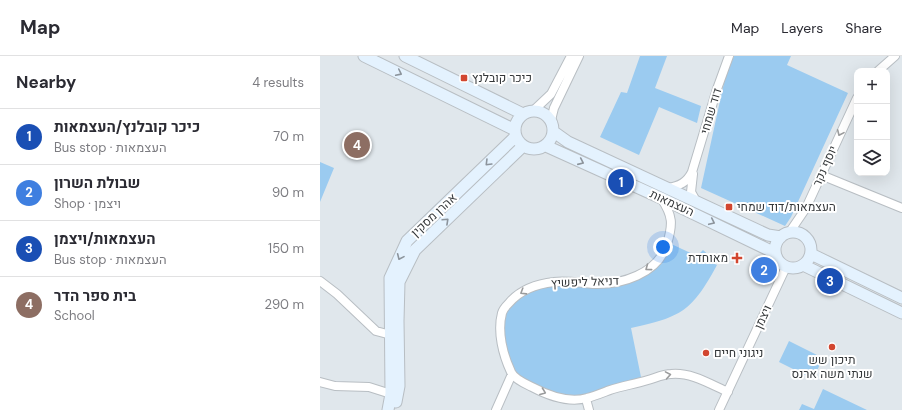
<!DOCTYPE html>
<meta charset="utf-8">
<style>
:root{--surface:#fff;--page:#f7f7f7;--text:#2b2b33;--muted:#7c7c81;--line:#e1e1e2;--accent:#ea580c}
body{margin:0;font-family:"DM Sans",Heebo,sans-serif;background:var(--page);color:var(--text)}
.controls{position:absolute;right:12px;top:12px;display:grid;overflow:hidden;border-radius:8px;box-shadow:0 4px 16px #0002}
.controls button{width:36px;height:36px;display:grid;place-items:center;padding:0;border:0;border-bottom:1px solid var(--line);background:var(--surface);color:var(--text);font:20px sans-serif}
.you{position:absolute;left:343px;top:191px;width:14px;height:14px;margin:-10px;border:3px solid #fff;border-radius:50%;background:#1a73e8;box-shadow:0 0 0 6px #1a73e833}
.badge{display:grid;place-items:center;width:26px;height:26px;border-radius:50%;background:var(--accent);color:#fff;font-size:13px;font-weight:700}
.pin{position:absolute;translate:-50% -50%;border:2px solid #fff;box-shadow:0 1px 4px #0006}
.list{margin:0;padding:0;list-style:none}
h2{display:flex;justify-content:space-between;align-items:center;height:52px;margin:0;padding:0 16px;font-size:17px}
h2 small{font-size:13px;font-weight:400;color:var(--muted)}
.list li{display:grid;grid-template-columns:26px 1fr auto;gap:12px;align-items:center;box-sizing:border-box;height:56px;padding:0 16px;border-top:1px solid var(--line)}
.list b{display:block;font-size:15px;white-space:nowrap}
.list p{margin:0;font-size:13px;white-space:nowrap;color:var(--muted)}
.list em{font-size:13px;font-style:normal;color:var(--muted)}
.icon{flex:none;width:22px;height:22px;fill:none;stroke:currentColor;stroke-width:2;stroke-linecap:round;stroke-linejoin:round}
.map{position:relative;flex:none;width:582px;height:354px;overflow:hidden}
header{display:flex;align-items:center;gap:24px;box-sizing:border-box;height:56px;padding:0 20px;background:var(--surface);border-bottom:1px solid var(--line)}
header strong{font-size:19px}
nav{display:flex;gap:22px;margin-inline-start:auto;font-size:14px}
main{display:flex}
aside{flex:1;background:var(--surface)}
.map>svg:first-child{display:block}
.green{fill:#9bcbf0}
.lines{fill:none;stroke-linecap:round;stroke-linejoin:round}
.street-casing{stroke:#b8bec3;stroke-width:10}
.secondary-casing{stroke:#b8bec3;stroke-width:13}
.street{stroke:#fff;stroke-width:8}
.secondary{stroke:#e4f2fe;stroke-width:11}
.oneway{stroke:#8c949c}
.oneway2{stroke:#9a9b9c}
.poi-dot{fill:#d24630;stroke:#fff;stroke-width:1.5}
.labels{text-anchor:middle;stroke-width:4;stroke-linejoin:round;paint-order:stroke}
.poi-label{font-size:12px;fill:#343739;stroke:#fff;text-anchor:start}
.street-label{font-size:12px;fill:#343739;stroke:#fff}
</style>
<header>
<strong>Map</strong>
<nav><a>Map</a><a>Layers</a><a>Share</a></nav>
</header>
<main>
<aside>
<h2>Nearby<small>4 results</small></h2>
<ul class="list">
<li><span class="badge" style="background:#1a4fb4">1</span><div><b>כיכר קובלנץ/העצמאות</b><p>Bus stop · העצמאות</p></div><em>70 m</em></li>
<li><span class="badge" style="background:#3f7fe0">2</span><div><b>שבולת השרון</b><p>Shop · ויצמן</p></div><em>90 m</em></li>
<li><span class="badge" style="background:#1a4fb4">3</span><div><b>העצמאות/ויצמן</b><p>Bus stop · העצמאות</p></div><em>150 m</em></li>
<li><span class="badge" style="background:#8d6e63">4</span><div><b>בית ספר הדר</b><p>School</p></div><em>290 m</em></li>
</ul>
</aside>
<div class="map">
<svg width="582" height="354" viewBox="0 0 582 354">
<rect width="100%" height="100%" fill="#e0e7ec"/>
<path class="green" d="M320 0H347L335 32 381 50 377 67 339 51 319 99 280 81 301 36 307 37Z
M414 0H471L467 9 528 37 471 161 465 170 381 132 405 22Z
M0 106 14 112 0 146Z
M347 186 377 200 383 194 391 201 388 205 397 209C372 255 362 261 311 272L322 326 253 344 204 327 186 306 182 258 215 229 274 228 325 216Z
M469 285 503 302 493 323 459 306Z
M503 333 547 354H479L482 348 494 353Z"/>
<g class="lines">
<defs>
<path id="street" d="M558 15 575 0
M213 55 231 38 251 0
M231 64 234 52 259 0
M373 118 371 136 376 145
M501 119 582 152
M348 132C360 130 367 126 372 116L397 33 409 0
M341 142C353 160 353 168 347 188 338 218 301 229 273 228 260 227 246 224 234 226 216 228 200 234 189 247 186 250 183 253 182 257 177 276 183 299 191 316 194 323 206 328 212 331 229 340 249 347 267 342 275 340 282 337 290 334 302 330 315 328 328 324 335 322 344 318 351 318 371 316 390 328 408 336
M469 177 486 152 537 42
M0 225 17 238 56 275 71 279
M0 326 15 330 49 331 71 338
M266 343 269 354
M176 354 192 318
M399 354 466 211"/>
<path id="secondary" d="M44 0 195 74
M85 0 203 58
M195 74a19 19 0 1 1 38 0a19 19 0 1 1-38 0Z
M234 76 248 86 448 179 461 181
M226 90 341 142 455 197
M455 194a18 18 0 1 1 36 0a18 18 0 1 1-36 0Z
M491 198 582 242
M483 209 582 257
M76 346 79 330 78 265 79 226 95 194 203 90
M68 354 71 338 70 222 87 185 196 80"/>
</defs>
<use href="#street" class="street-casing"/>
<use href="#secondary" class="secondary-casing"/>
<use href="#street" class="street"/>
<use href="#secondary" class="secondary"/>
</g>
<defs><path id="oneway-chevron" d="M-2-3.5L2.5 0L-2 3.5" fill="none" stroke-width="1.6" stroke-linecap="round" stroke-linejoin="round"/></defs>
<g class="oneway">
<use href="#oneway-chevron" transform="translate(79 17) rotate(26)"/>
<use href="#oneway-chevron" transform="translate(261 106) rotate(24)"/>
<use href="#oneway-chevron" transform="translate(168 107) rotate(135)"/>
<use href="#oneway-chevron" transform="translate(126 165) rotate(-43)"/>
<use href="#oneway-chevron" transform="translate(392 166) rotate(25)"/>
<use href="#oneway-chevron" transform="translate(80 201) rotate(114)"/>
</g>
<g class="oneway2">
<use href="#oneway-chevron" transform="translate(520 77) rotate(114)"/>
<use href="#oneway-chevron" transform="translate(328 212) rotate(143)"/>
<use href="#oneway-chevron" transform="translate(203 236) rotate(148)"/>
<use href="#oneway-chevron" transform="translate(348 319) rotate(-10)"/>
<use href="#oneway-chevron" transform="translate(223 336) rotate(21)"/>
</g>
<g class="poi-dot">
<rect x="140" y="18" width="8" height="8" rx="2"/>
<rect x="405" y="147" width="8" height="8" rx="2"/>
<path d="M415 196h4v4h4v4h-4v4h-4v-4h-4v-4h4z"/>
<circle cx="512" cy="291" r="4"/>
<circle cx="386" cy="297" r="4"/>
</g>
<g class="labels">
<g class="poi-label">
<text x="152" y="26">כיכר קובלנץ</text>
<text x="417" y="155">העצמאות/דוד שמחי</text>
<text x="408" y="206" text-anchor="end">מאוחדת</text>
<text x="394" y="301">ניגוני חיים</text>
<text x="512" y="308" text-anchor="middle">תיכון שש<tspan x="512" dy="14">שנתי משה ארנס</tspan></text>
</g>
<g class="street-label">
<text transform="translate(391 55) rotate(-74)" y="4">דוד שמחי</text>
<text transform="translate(505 110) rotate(-66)" y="4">יוסף נקר</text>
<text transform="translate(352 147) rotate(25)" y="4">העצמאות</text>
<text transform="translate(114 159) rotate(-43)" y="4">אהרן מסקין</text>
<text transform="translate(265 226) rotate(-2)" y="4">דניאל ליפשיץ</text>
<text transform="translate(443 261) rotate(-65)" y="4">ויצמן</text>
</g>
</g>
</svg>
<div class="controls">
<button>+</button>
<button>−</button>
<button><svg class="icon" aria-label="layers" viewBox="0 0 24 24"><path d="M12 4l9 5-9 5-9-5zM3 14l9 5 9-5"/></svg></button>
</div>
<div class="you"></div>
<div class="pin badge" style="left:301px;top:126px;background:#1a4fb4">1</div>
<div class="pin badge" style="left:444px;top:214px;background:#3f7fe0">2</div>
<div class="pin badge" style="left:510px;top:225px;background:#1a4fb4">3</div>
<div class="pin badge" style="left:37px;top:89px;background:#8d6e63">4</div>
</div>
</main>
